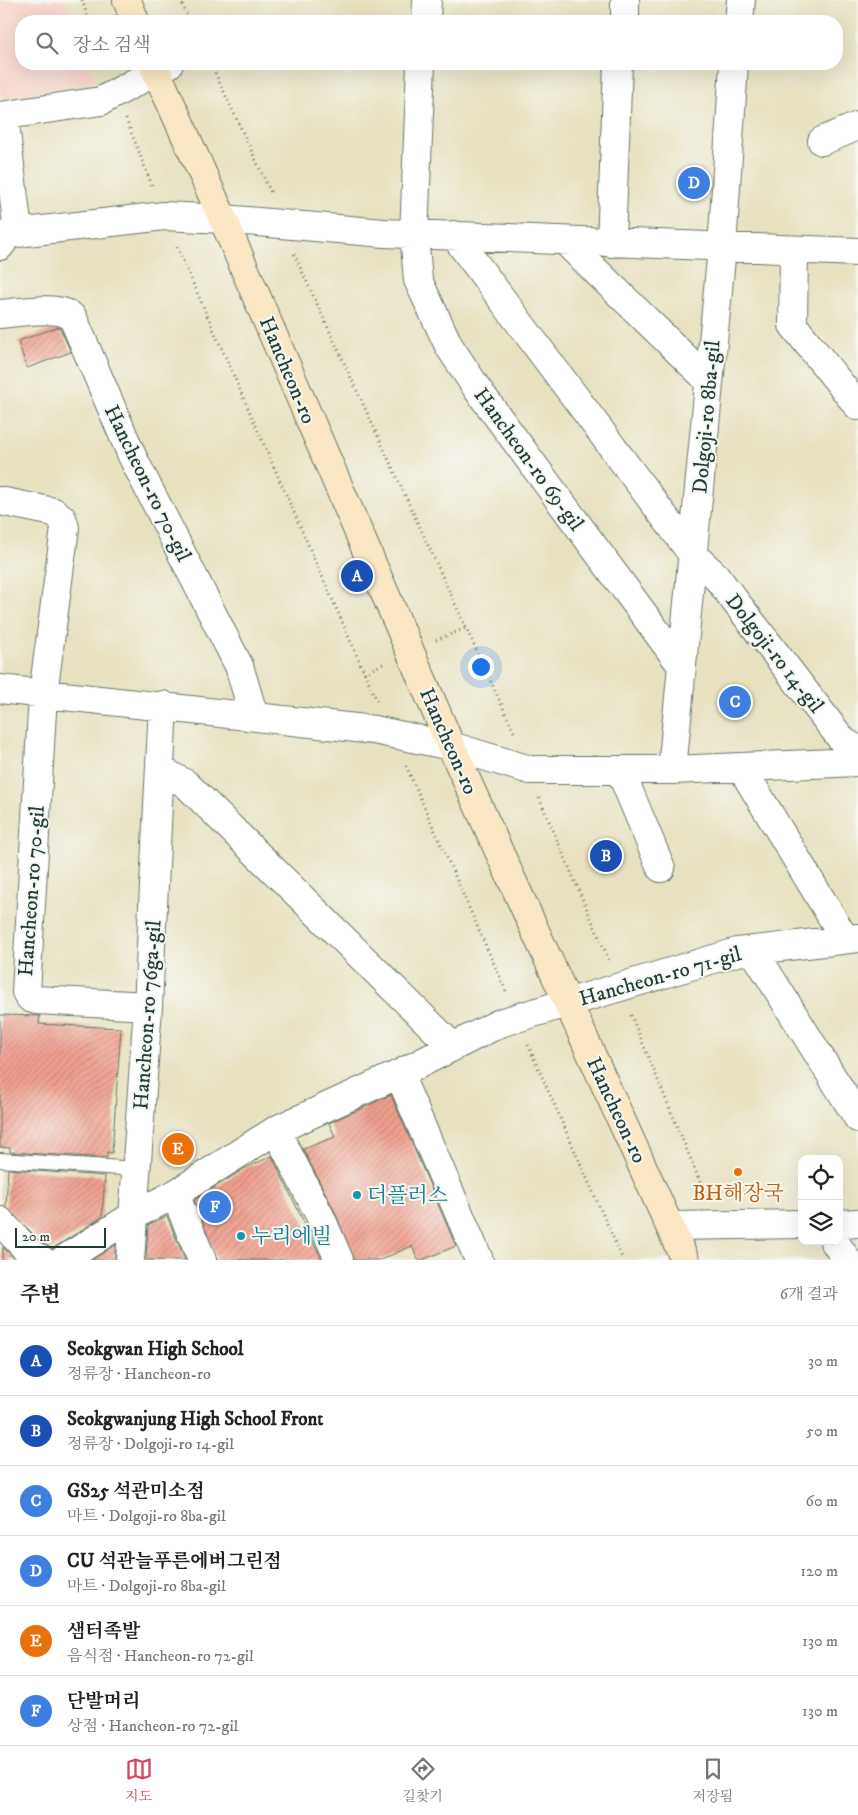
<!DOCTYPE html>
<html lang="ko">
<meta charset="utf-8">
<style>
:root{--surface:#fff;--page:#f2f2f2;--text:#222;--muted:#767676;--line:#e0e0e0;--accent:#d1495b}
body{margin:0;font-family:"IM FELL DW Pica","Noto Serif KR",serif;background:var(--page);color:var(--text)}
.controls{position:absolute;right:15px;bottom:15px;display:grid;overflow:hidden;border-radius:10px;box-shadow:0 5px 20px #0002}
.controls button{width:45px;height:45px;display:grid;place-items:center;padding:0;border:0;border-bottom:1px solid var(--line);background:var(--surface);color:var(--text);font:25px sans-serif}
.scale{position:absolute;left:15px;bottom:12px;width:91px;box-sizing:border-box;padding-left:5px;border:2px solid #1f3d34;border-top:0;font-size:14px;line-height:18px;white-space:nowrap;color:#1f3d34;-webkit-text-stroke:4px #f6f6f2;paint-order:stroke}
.you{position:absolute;left:480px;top:666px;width:18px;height:18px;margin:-12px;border:4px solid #fff;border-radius:50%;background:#1a73e8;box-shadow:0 0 0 8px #1a73e833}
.badge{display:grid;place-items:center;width:32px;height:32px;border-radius:50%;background:var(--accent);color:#fff;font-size:16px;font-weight:700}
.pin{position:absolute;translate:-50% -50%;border:2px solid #fff;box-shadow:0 1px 5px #0006}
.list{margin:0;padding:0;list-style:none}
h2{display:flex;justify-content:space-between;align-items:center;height:65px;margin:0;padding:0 20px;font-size:21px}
h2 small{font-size:16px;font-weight:400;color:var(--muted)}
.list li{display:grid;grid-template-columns:32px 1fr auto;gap:15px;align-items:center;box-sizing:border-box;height:70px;padding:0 20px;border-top:1px solid var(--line)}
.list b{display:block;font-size:19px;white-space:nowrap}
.list p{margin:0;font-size:16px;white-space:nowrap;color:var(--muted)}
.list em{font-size:16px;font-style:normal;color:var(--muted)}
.icon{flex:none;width:28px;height:28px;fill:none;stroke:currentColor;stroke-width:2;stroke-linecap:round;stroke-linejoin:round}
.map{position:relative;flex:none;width:858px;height:1260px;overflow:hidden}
.search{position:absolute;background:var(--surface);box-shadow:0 5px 20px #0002;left:15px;right:15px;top:15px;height:55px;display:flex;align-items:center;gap:12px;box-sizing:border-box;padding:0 18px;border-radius:20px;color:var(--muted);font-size:19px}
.sheet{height:485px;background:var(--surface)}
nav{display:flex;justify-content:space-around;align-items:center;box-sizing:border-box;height:70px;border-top:1px solid var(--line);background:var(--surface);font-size:14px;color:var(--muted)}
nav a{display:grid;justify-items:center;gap:2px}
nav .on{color:var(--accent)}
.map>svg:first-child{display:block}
.built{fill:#f7d1c8}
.building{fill:url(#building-hatch)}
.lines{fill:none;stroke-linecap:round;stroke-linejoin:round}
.service-casing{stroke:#657765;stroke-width:16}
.minor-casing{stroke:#657765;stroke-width:30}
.secondary-casing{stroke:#657765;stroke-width:30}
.path{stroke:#657765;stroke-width:3;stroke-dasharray:1 4;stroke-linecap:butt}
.service{stroke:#fff;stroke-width:14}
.minor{stroke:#fff;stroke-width:28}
.secondary{stroke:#fae7c3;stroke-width:28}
.food-dot{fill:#e8710a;stroke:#f6f6f2;stroke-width:2}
.culture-dot{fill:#0f9aa8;stroke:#f6f6f2;stroke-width:2}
.labels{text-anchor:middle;stroke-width:4;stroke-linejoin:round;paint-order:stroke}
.street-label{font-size:21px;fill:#1f3d34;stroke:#f6f6f2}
.food-label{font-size:21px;fill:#c56008;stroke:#f6f6f2}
.culture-label{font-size:21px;fill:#0d838f;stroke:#f6f6f2;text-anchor:start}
</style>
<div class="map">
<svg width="858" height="1260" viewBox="0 0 858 1260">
<defs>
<pattern id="building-hatch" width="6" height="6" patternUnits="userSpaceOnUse" patternTransform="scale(1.25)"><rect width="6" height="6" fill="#f19e8d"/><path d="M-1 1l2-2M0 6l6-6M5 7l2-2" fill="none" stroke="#c38274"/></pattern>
</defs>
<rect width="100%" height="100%" fill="#f6f6f2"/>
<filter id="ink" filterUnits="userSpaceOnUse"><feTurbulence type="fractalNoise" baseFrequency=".02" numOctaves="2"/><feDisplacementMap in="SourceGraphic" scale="10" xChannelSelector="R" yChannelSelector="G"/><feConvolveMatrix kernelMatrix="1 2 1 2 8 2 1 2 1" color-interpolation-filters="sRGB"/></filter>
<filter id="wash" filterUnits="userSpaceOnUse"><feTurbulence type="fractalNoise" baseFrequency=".0096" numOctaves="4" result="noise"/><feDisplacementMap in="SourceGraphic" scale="20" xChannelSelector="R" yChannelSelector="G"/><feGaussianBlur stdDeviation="1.12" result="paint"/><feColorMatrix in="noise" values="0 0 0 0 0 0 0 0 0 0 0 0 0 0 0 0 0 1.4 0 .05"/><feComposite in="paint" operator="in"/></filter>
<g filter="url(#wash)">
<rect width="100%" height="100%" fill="#e8e2c1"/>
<path class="built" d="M0 0H65L73 21H21V64H89L96 82 0 98Z"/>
<g id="blocks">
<path class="building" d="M58 327 60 328 71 352 27 368 18 341Z
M0 1015 40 1016 39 1024 121 1028 112 1153 107 1152V1158L10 1152V1148L0 1147Z
M391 1095 456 1246 422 1260H418L412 1246 380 1260H354L335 1212 303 1149 335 1137 329 1123Z
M272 1156 322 1260H217L194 1200 244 1169Z
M8 1169 105 1176 102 1217 52 1249 40 1241 6 1207Z
M167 1216 185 1260H146L148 1225Z
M115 1245V1260H92Z
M3 1247 15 1260H2Z"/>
</g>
</g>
<g filter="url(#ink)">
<use href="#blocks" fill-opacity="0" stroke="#657765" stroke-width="1"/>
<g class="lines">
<defs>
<path id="service" d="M0 1160 137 1169"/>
<path id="minor" d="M426 21 427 0
M625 21V0
M739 21 741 0
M421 64 414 234 418 280 449 346 478 390 682 666
M0 116 101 101 169 64
M822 141 858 126
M0 235 164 216 223 219 384 233 858 252
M454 235 693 555 715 575 843 741 858 750
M565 241 709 381
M611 243 618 64
M0 246 17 223 4 116
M794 250 793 325 858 406
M0 314C17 313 61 304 73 318L133 458 239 666 254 716
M0 501 54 512 62 518 65 528 43 694 26 992 30 998 36 1000 148 1006
M0 689 374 730 451 746 530 770H672L858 762
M741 767 845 939
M161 770 186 784 453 1047
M620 770 661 868
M672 770 722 248 734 64
M753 950 858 1118
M399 1074 479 1260
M276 1130 321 1218 339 1260
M175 1194 202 1260
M0 1221 30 1253 42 1260
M839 1224 858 1223
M670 1226 802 1224
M834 1241 847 1260
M63 1260 134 1215 175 1194 276 1130 399 1074 500 1023 737 952 858 938
M130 1260 148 1006 163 705"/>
<path id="secondary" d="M127 0 135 21
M153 64 223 219 451 746 685 1260"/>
</defs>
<use href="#service" class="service-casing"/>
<use href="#minor" class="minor-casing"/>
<use href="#secondary" class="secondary-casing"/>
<path class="path" d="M82 0 89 21
M180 0 190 21
M211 64 272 195
M126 119 153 188
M177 247 377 701
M294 254 515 734
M436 640 466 628
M364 673 385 663
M406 766 506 991
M539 798 609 960
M631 1015 706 1196
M528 1045 623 1260"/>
<use href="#service" class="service"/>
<use href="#minor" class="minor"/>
<use href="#secondary" class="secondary"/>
</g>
</g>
<circle class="food-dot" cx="738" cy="1172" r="5"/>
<g class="culture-dot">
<circle cx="357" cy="1195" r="5"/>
<circle cx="241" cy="1236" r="5"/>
</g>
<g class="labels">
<g class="street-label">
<text transform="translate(288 370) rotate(67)" y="7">Hancheon-ro</text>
<text transform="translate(706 417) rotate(-85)" y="7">Dolgoji-ro 8ba-gil</text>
<text transform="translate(529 459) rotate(54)" y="7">Hancheon-ro 69-gil</text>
<text transform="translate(148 483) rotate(64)" y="7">Hancheon-ro 70-gil</text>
<text transform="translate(775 653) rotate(52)" y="7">Dolgoji-ro 14-gil</text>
<text transform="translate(449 741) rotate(66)" y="7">Hancheon-ro</text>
<text transform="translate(31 891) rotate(-86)" y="7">Hancheon-ro 70-gil</text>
<text transform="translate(660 976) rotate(-16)" y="7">Hancheon-ro 71-gil</text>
<text transform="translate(147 1015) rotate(-86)" y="7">Hancheon-ro 76ga-gil</text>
<text transform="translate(617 1110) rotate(65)" y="7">Hancheon-ro</text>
</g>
<g class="food-label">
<text x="738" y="1200">BH해장국</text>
</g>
<g class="culture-label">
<text x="367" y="1202">더플러스</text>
<text x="251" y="1243">누리에빌</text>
</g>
</g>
</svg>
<div class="controls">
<button><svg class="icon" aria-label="locate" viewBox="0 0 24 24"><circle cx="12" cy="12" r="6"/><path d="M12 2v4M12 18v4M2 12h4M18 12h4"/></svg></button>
<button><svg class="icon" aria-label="layers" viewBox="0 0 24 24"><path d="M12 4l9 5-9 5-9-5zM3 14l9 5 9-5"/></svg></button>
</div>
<div class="scale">20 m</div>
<div class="you"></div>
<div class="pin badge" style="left:357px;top:576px;background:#1a4fb4">A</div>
<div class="pin badge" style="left:606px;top:856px;background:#1a4fb4">B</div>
<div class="pin badge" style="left:735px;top:702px;background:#3f7fe0">C</div>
<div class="pin badge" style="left:694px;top:183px;background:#3f7fe0">D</div>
<div class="pin badge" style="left:178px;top:1149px;background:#e8710a">E</div>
<div class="pin badge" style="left:215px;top:1207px;background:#3f7fe0">F</div>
<div class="search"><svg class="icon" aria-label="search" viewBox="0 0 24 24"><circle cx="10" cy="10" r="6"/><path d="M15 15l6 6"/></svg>장소 검색</div>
</div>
<section class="sheet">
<h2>주변<small>6개 결과</small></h2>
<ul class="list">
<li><span class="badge" style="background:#1a4fb4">A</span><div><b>Seokgwan High School</b><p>정류장 · Hancheon-ro</p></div><em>30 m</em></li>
<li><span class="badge" style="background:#1a4fb4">B</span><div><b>Seokgwanjung High School Front</b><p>정류장 · Dolgoji-ro 14-gil</p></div><em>50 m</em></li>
<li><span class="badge" style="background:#3f7fe0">C</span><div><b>GS25 석관미소점</b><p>마트 · Dolgoji-ro 8ba-gil</p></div><em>60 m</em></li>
<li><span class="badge" style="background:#3f7fe0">D</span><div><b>CU 석관늘푸른에버그린점</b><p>마트 · Dolgoji-ro 8ba-gil</p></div><em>120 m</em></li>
<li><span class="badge" style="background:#e8710a">E</span><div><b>샘터족발</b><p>음식점 · Hancheon-ro 72-gil</p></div><em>130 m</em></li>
<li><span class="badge" style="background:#3f7fe0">F</span><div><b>단발머리</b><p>상점 · Hancheon-ro 72-gil</p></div><em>130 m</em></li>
</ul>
</section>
<nav>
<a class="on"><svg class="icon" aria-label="map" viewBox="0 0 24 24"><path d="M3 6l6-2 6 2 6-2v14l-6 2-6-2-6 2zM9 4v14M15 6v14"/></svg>지도</a>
<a><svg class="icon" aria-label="directions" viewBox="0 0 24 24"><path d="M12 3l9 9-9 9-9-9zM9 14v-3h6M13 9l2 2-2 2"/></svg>길찾기</a>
<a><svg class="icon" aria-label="saved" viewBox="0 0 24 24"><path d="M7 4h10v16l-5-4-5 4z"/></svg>저장됨</a>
</nav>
